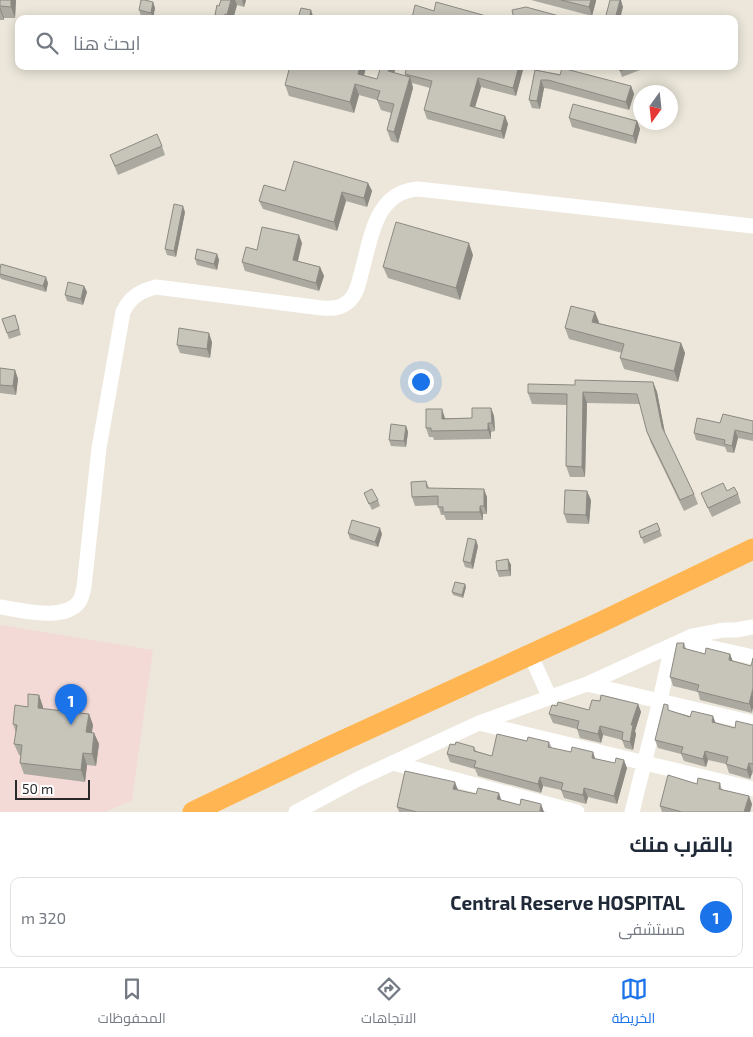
<!DOCTYPE html>
<html lang="ar">
<meta charset="utf-8">
<style>
:root{--surface:#fff;--page:#f2f2f3;--text:#1f2937;--muted:#747a83;--line:#e0e1e3;--accent:#1a73e8}
body{margin:0;font-family:"Exo 2",Cairo,sans-serif;background:var(--page);color:var(--text);direction:rtl}
.compass{position:absolute;left:633px;top:85px;width:45px;height:45px;border-radius:50%;background:var(--surface);box-shadow:0 2px 12px #0003;rotate:195deg}
.scale{position:absolute;left:15px;bottom:12px;width:75px;box-sizing:border-box;padding-left:5px;border:2px solid #292929;border-top:0;font-size:14px;line-height:18px;white-space:nowrap;color:#292929;-webkit-text-stroke:4px #fff;paint-order:stroke}
.you{position:absolute;left:420px;top:381px;width:18px;height:18px;margin:-12px;border:4px solid #fff;border-radius:50%;background:#1a73e8;box-shadow:0 0 0 8px #1a73e833}
.badge{display:grid;place-items:center;width:32px;height:32px;border-radius:50%;background:var(--accent);color:#fff;font-size:16px;font-weight:700}
.pin{position:absolute;translate:-50% -41px;filter:drop-shadow(0 1px 2px #0008)}
.pin::after{content:'';position:absolute;top:26px;width:18px;height:15px;background:inherit;clip-path:polygon(0 0,100% 0,50% 100%)}
.list{margin:0;padding:0;list-style:none}
h2{display:flex;justify-content:space-between;align-items:center;height:65px;margin:0;padding:0 20px;font-size:21px}
h2 small{font-size:16px;font-weight:400;color:var(--muted)}
.list li{display:grid;grid-template-columns:32px 1fr auto;gap:15px;align-items:center;box-sizing:border-box;height:80px;margin:0 10px 10px;padding:0 10px;border:1px solid var(--line);border-radius:10px}
.list b{display:block;font-size:19px;white-space:nowrap}
.list p{margin:0;font-size:16px;white-space:nowrap;color:var(--muted)}
.list em{font-size:16px;font-style:normal;color:var(--muted)}
.icon{flex:none;width:28px;height:28px;fill:none;stroke:currentColor;stroke-width:2;stroke-linecap:round;stroke-linejoin:round}
.map{position:relative;flex:none;width:753px;height:812px;overflow:hidden;direction:ltr}
.search{position:absolute;background:var(--surface);box-shadow:0 2px 12px #0003;left:15px;right:15px;top:15px;height:55px;display:flex;align-items:center;gap:12px;box-sizing:border-box;padding:0 18px;border-radius:10px;color:var(--muted);font-size:19px}
.sheet{height:155px;background:var(--surface)}
nav{display:flex;justify-content:space-around;align-items:center;box-sizing:border-box;height:70px;border-top:1px solid var(--line);background:var(--surface);font-size:14px;color:var(--muted)}
nav a{display:grid;justify-items:center;gap:2px}
nav .on{color:var(--accent)}
.map>svg:first-child{display:block}
.medical{fill:#f3dad7}
.lines{fill:none;stroke-linecap:round;stroke-linejoin:round}
.minor{stroke:#fff;stroke-width:15}
.highway{stroke:#ffb652;stroke-width:21}
.wall{fill:#aba9a0}
.shaded-wall{fill:#8b8982}
.building{fill:#c7c4ba;stroke:#8b8982}
</style>
<div class="map">
<svg width="753" height="812" viewBox="0 0 753 812">
<rect width="100%" height="100%" fill="#ece7da"/>
<path class="medical" d="M0 625 153 650 132 800 106 812H0Z"/>
<g class="lines">
<path class="minor" d="M0 607C22 610 63 622 79 602 82 598 83 591 84 587L99 448 123 312C130 297 140 291 156 287L322 308C331 309 341 308 348 302 356 296 359 283 361 274 371 240 374 192 418 189L753 226
M681 641 753 657
M535 665 550 698
M587 684 753 723
M479 723 753 789
M393 763 577 812
M296 812 358 779 479 723 587 684 692 636 723 630H736L753 627
M632 812 660 700 672 646"/>
<path class="highway" d="M193 812 329 747 597 624 753 549"/>
</g>
<path class="wall" d="M0 0H16L15 18H4V20H0Z
M219 0H246L244 7 237 5 233 19H216L215 15 219 6 221 0Z
M531 0H596V1L592 16Z
M153 2 155 8 153 18 141 16 139 10Z
M443 66H524L516 96 481 87 475 107 505 116 508 124 504 139 427 119 424 110 430 88 412 83 413 88 398 143 391 141 387 130 391 113 381 110 377 100 359 95 354 113 289 96 285 85 366 67 364 75 377 79 395 70 394 73 406 76 405 74Z
M618 66H638L640 70 622 77Z
M535 70 631 86 634 94 629 110 550 89 544 88 540 109 532 108 529 100Z
M569 118 637 121 640 129 636 144 572 127Z
M650 122H659L658 125Z
M162 146 165 155 118 175 110 155Z
M368 183 372 191 367 207 346 201 337 231 263 209 259 201 285 191Z
M185 212 176 257 167 255 165 249Z
M302 243 298 261 320 267 324 276 319 291 245 271 242 262 257 250Z
M217 254 219 260 217 270 197 265 195 259Z
M473 255 460 300 388 278 383 267Z
M0 269 48 283 46 292 1 279 0 277Z
M84 286 87 292 83 305 67 301 65 295Z
M595 312 598 323 681 343 685 353 678 382 624 369 620 358 622 353 569 339 565 328Z
M15 315 21 335 9 339 2 319Z
M212 342 210 358 180 353 177 345Z
M0 368 15 370 18 379 16 395 0 393Z
M653 382 657 392 665 434 694 494 698 504 684 511 651 443 647 432 640 404 587 403 585 477H570L566 466 567 405 532 404 528 393 575 385Z
M491 408 494 416 495 431 491 432V439L434 440 433 437H429L426 428 445 418H472Z
M753 421V441L738 438 734 453 727 452 725 447 696 440 694 433 720 423Z
M406 426 408 432 406 447 391 446 389 440Z
M426 481 429 488 487 497V514H483V520H446L444 515H441L438 505 415 506 412 497Z
M727 491 738 494 741 503 712 517 701 493Z
M364 493 378 500 380 506 372 510Z
M591 500 589 524 567 523 564 514Z
M657 523 662 536 644 544 639 531Z
M348 533 382 534 378 547 350 539Z
M478 546 473 569 465 567 463 561Z
M508 559 511 565V576L499 577 497 571Z
M466 587 463 598 453 595 452 592Z
M684 643 686 649 705 654H730L752 713 700 700 698 692 673 686 670 677Z
M39 695 43 707V709L89 714 93 725 92 732 94 733 99 744 96 766 87 765 85 782 24 774 20 763 21 756 19 755 14 744 16 733 13 724 28 707Z
M638 704 641 712 635 731 636 734 633 750 625 748 622 740 603 735 601 743 580 738 577 729 553 723 549 714 589 710Z
M671 711 735 728 753 725V772L750 779 729 773 726 764 708 760 706 767 684 761 681 754 658 748 655 740Z
M527 741 549 742 552 748 596 759 627 768 617 804 588 797 586 804 564 798 561 790 543 786 541 793 478 776 475 769 450 762 447 754 455 745 474 747 476 751 492 756Z
M720 783 722 790 752 804 750 812H662L660 806 697 784Z
M501 800 544 812H399L397 807Z"/>
<path class="shaded-wall" d="M11 0H16L15 18 11 7Z
M231 0H235L237 5 233 19H229L227 15Z
M242 0H246L244 7Z
M591 0H596V1L592 16 589 7Z
M620 0H621L623 7 620 19H615Z
M153 2 155 8 153 18 151 13Z
M0 7 4 18V20L0 10Z
M311 10 313 16V19H309Z
M360 66H366V67L362 84 358 74Z
M390 66H394L395 70 392 82 388 71Z
M519 66H524L516 96 513 88Z
M410 77 413 88 398 143 394 132Z
M478 78 481 87 473 114 470 106Z
M541 80 544 88 540 109 537 101Z
M355 84 359 95 354 113 350 102Z
M631 86 634 94 629 110 626 102Z
M505 116 508 124 504 139 501 131Z
M637 121 640 129 636 144 633 136Z
M368 183 372 191 367 207 364 198Z
M342 192 346 201 337 231 334 222Z
M183 206 185 212 176 257 174 251Z
M299 235 302 243 296 268 293 260Z
M469 243 473 255 460 300 456 288Z
M217 254 219 260 217 270 214 264Z
M320 267 324 276 319 291 316 283Z
M46 277 48 283 46 292 43 286Z
M84 286 87 292 83 305 81 299Z
M595 312 599 322 596 332 592 322Z
M209 333 212 342 210 358 207 349Z
M681 343 685 353 678 382 674 371Z
M15 370 18 379 16 395 13 386Z
M653 382 657 392 666 438 662 427Z
M583 392 587 403 585 477 582 467Z
M491 408 494 416 495 431 492 423Z
M442 409 445 418V427L442 419Z
M488 423 491 432V439L488 430Z
M406 426 408 432 406 447 404 441Z
M735 430 738 438 734 453 732 446Z
M484 489 487 497V514L484 506Z
M587 491 591 500 589 524 586 515Z
M480 506 483 514V520L480 512Z
M380 528 382 534 378 547 375 542Z
M476 540 478 546 473 569 471 563Z
M508 559 511 565V576L509 570Z
M465 584 466 587 463 598 462 595Z
M730 654 733 662 729 660Z
M753 688V708L752 713 749 704Z
M39 695 43 707 42 720 38 708Z
M638 704 641 712 635 731 636 734 633 750 630 742 631 725Z
M89 714 93 725 90 743 86 732Z
M713 716 716 724 712 722Z
M600 726 603 735 601 743 598 734Z
M94 733 99 744 96 766 92 754Z
M705 751 708 760 706 767 703 759Z
M593 752 596 761 592 758Z
M83 753 87 765 85 782 81 770Z
M624 760 627 768 617 804 614 796Z
M749 763 752 772 750 779 747 770Z
M540 777 543 786 541 793 538 784Z
M455 782 458 790 453 789Z
M584 788 588 797 586 804 583 795Z
M499 793 502 802 497 799Z
M749 796 752 804 750 812H744Z
M541 804 544 812 540 811Z"/>
<path class="building" d="M0 0H11V7L0 6Z
M141 0H145L153 2 151 13 139 10Z
M221 0H231L227 15 225 14 224 17 215 15 217 5 219 6Z
M561 0H591L589 7Z
M610 0H620L615 19H605Z
M436 2 497 19 412 18 415 5 434 11Z
M526 7 570 19H514L512 10Z
M301 8 311 10 309 19H298Z
M290 66H360L358 74 377 79 381 66H390L388 71 410 77 394 132 387 130 394 104 377 100 380 91 355 84 350 102 285 85Z
M407 66H420L428 69 429 66H519L513 88 478 78 470 106 505 116 501 131 424 110 432 81 405 74Z
M618 66H632L620 71Z
M562 68 631 86 626 102 548 80H541L537 101 529 100 535 70 560 75Z
M656 86 664 88 663 92H654Z
M573 104 637 121 633 136 569 118Z
M157 134 162 146 115 166 110 155Z
M294 161 368 183 364 198 342 192 334 222 259 201 264 185 285 191Z
M174 204 183 206 174 251 165 249Z
M396 222 469 243 456 288 383 267Z
M262 227 299 235 293 260 320 267 316 283 242 262 246 247 257 250Z
M197 249 217 254 214 264 195 259Z
M1 264 46 277 43 286 0 274V269Z
M68 282 84 286 81 299 65 295Z
M571 306 595 312 592 322 681 343 674 371 620 358 624 344 565 328Z
M15 315 19 329 7 333 2 319Z
M179 328 209 333 207 349 177 345Z
M0 368 15 370 13 386 0 385Z
M575 380 653 382 662 427 694 494 680 500 647 432 637 394 583 392 582 467 566 466 567 394 528 393V384L575 385Z
M472 408H491L492 423H488V430L431 431V428H426V409H442V419L472 418Z
M723 414 753 421V434L735 430 732 446 724 444 725 440 694 433 697 418 720 423Z
M391 424 406 426 404 441 389 440Z
M426 481 427 488 484 489V506H480V512H443V507H438V496L412 497 411 482Z
M723 483 727 491 734 487 738 494 708 508 701 493Z
M372 489 378 500 369 504 364 493Z
M565 490 587 491 586 515 564 514Z
M352 520 380 528 375 542 348 533Z
M657 523 660 530 641 538 639 531Z
M468 538 476 540 471 563 463 561Z
M508 559 509 570 497 571 496 561Z
M455 582 465 584 462 595 452 592Z
M677 643H684L683 648 705 654 706 648 730 654 729 660 751 666 753 658V688L749 704 697 691 699 685 670 677Z
M28 694 39 695 38 708 89 714 86 732 94 733 92 754 83 753 81 770 20 763 22 745 14 744 17 725 13 724 15 705 28 707Z
M601 695 638 704 631 725H633L630 742 622 740 623 732 600 726 598 734 577 729 579 721 549 714 552 705 557 706 558 702 589 710 592 700 600 701Z
M664 704 668 705V710L690 717 692 711 713 716 712 722 735 728 736 721 753 725V764L749 763 747 770 726 764 728 757 705 751 703 759 681 753 683 747 655 740Z
M497 734 527 741 528 737 549 742 548 747 571 752 572 747 593 752 592 758 615 763 616 758 624 760 614 796 584 788 583 795 561 790 563 783 540 777 538 784 474 767 476 761 447 754 450 744 455 745 456 742 474 747V751L492 756Z
M405 771 455 782 453 789 476 794 478 788 499 793 497 799 520 805 521 799 541 804 540 811 544 812H417L397 807Z
M668 775 697 784 698 778 720 783 719 789 749 796 744 812H682L660 806Z"/>
</svg>
<svg class="compass" viewBox="-18 -18 36 36"><path d="M0-13l5 13h-10z" fill="#e53935"/><path d="M0 13l5-13h-10z" fill="#747a83"/></svg>
<div class="scale">50 m</div>
<div class="you"></div>
<div class="pin badge" style="left:71px;top:725px">1</div>
<div class="search"><svg class="icon" aria-label="search" viewBox="0 0 24 24"><circle cx="10" cy="10" r="6"/><path d="M15 15l6 6"/></svg>ابحث هنا</div>
</div>
<section class="sheet">
<h2>بالقرب منك<small></small></h2>
<ul class="list">
<li><span class="badge">1</span><div><b>Central Reserve HOSPITAL</b><p>مستشفى</p></div><em>320 m</em></li>
</ul>
</section>
<nav>
<a class="on"><svg class="icon" aria-label="map" viewBox="0 0 24 24"><path d="M3 6l6-2 6 2 6-2v14l-6 2-6-2-6 2zM9 4v14M15 6v14"/></svg>الخريطة</a>
<a><svg class="icon" aria-label="directions" viewBox="0 0 24 24"><path d="M12 3l9 9-9 9-9-9zM9 14v-3h6M13 9l2 2-2 2"/></svg>الاتجاهات</a>
<a><svg class="icon" aria-label="saved" viewBox="0 0 24 24"><path d="M7 4h10v16l-5-4-5 4z"/></svg>المحفوظات</a>
</nav>
